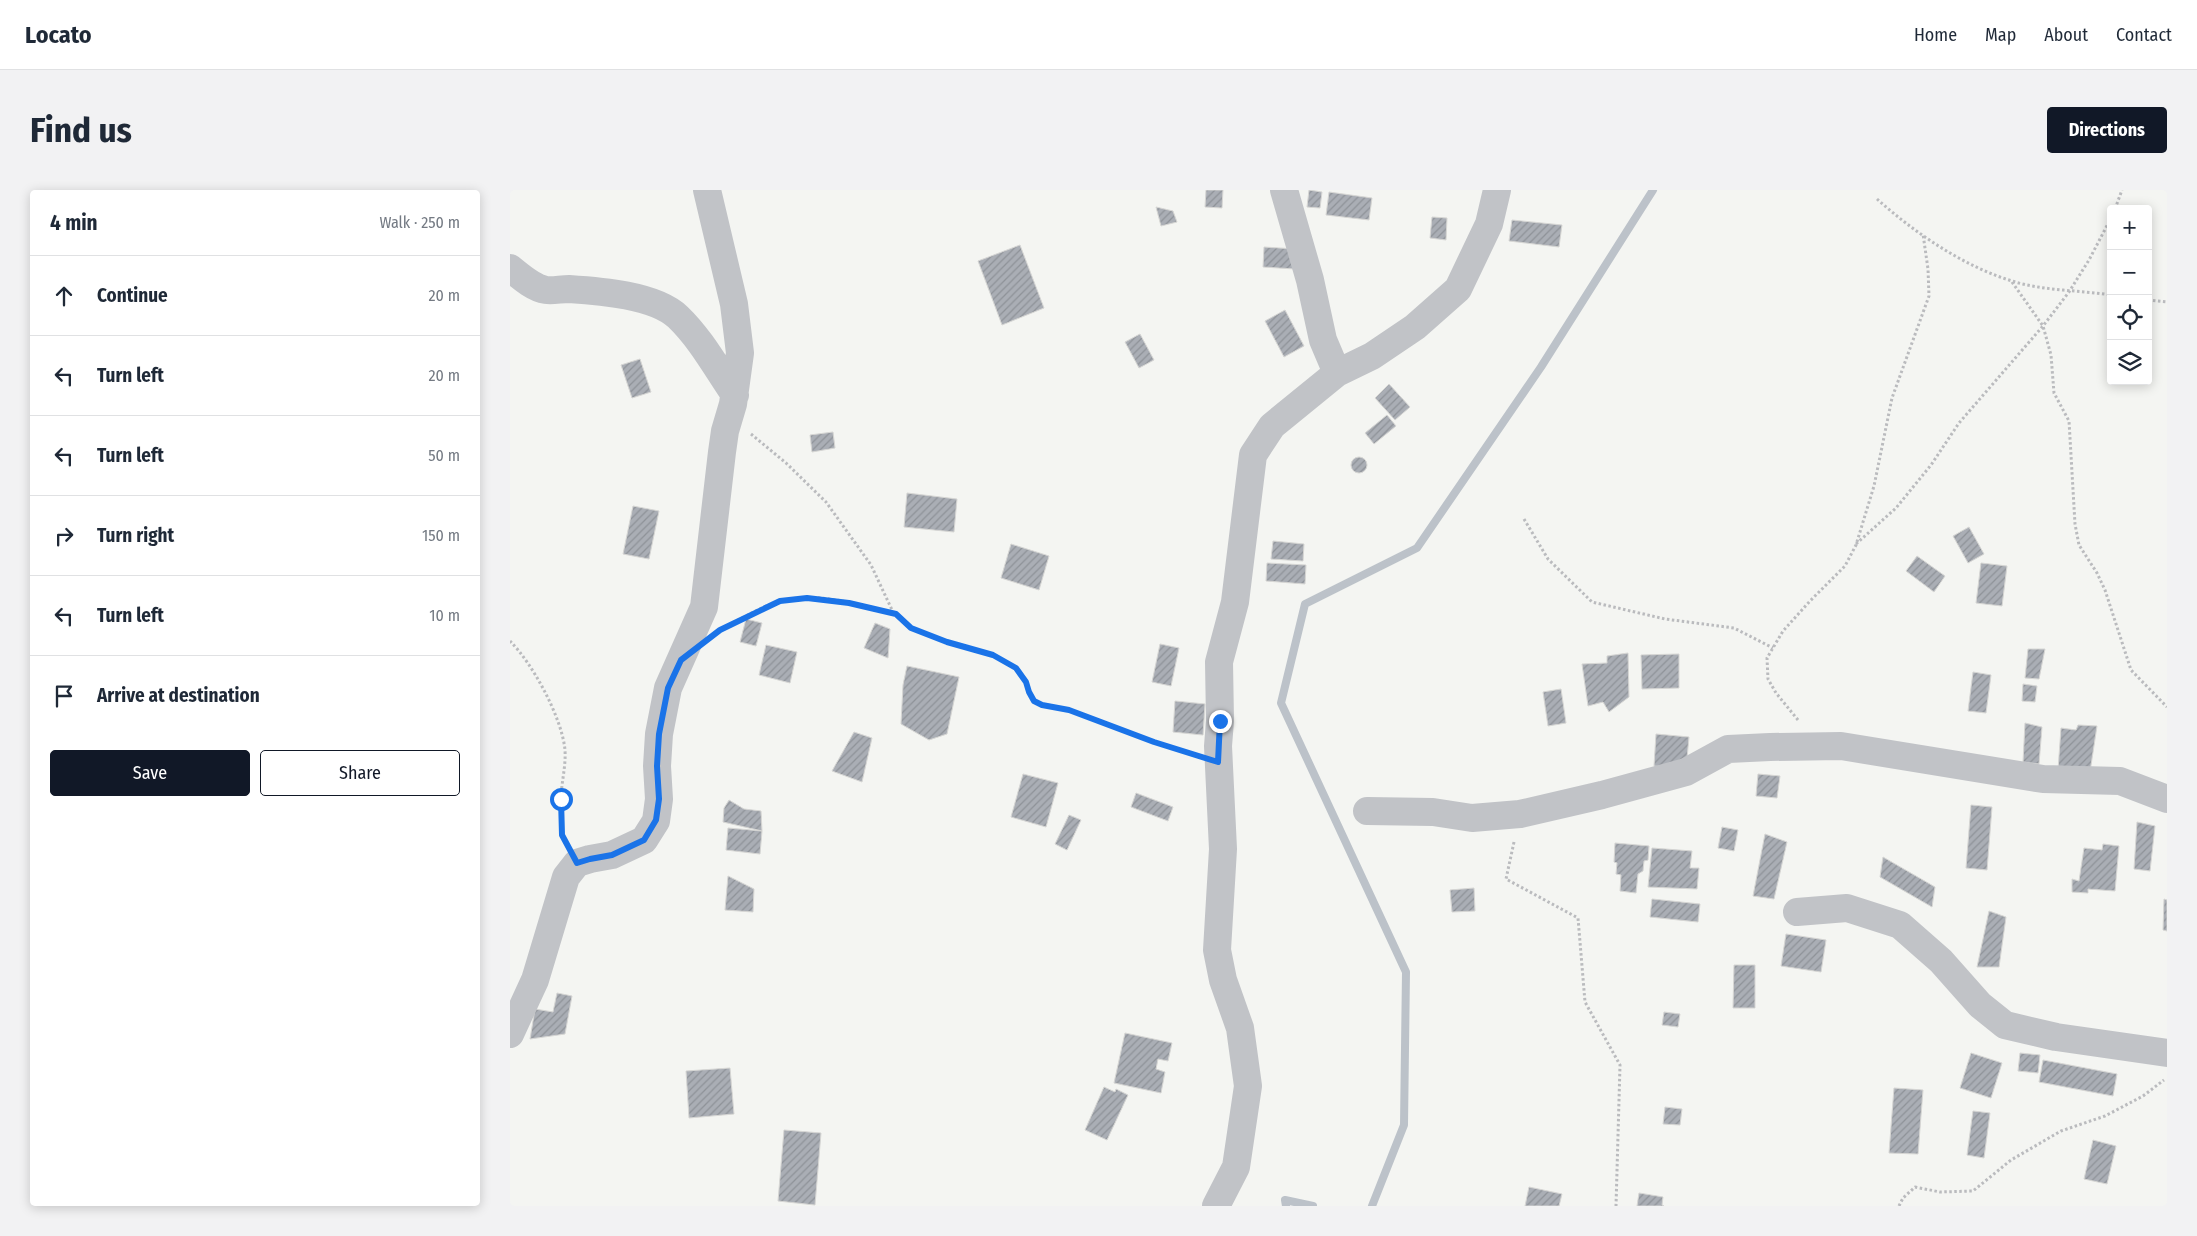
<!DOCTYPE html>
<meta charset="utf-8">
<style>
:root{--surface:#fff;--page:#f2f2f3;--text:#1f2937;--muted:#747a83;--line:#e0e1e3;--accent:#111827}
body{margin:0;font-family:"Fira Sans Condensed",sans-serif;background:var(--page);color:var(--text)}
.controls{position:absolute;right:15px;top:15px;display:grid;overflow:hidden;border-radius:5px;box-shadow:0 2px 12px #0003}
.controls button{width:45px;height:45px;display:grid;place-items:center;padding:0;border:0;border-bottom:1px solid var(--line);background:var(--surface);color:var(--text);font:25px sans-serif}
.stop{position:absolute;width:15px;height:15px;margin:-11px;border:4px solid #1a73e8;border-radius:50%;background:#fff}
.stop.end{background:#1a73e8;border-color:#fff;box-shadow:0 1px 5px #0008}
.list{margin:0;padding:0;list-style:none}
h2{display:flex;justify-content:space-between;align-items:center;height:65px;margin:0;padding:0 20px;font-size:21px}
h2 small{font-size:16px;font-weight:400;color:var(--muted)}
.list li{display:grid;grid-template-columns:32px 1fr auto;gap:15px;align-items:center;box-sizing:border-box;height:80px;padding:0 20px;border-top:1px solid var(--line)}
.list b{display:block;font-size:19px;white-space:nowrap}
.list em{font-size:16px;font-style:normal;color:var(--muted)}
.actions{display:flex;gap:10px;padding:15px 20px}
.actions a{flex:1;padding:11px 0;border:1px solid var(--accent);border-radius:5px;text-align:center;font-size:18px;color:var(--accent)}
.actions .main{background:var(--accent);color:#fff}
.icon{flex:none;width:28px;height:28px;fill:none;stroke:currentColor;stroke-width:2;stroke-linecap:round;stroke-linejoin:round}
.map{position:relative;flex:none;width:1657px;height:1016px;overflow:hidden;border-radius:5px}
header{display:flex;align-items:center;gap:30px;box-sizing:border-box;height:70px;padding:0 25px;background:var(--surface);border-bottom:1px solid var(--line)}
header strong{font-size:24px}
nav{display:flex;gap:28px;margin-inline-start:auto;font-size:18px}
.intro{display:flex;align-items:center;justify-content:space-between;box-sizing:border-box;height:120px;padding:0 30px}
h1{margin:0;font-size:35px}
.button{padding:12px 22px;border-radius:5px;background:var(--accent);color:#fff;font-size:18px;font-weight:700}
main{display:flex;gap:30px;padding:0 30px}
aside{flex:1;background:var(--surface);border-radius:5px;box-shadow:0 2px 12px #0003}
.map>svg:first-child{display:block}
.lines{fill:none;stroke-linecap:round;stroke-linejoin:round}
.stream{stroke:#bcc2c9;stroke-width:8}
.building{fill:url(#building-hatch);stroke:#d6d6d4}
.path{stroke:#babbbe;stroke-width:3;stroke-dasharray:2.5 2.5;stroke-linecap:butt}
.minor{stroke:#c1c3c7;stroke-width:28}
.route{stroke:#1a73e8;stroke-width:6}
</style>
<header>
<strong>Locato</strong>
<nav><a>Home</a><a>Map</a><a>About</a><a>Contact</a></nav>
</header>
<div class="intro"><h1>Find us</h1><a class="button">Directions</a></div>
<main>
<aside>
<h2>4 min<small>Walk · 250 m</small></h2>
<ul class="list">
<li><svg class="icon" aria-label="ahead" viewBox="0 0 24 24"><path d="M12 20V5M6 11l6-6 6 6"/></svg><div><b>Continue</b></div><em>20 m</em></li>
<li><svg class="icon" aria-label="left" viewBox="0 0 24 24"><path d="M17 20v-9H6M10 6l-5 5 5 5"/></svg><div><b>Turn left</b></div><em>20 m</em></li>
<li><svg class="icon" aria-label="left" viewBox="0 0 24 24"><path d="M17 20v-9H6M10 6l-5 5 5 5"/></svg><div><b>Turn left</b></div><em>50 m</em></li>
<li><svg class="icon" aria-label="right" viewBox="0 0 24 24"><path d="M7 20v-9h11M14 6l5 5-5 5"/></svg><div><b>Turn right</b></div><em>150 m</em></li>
<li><svg class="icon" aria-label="left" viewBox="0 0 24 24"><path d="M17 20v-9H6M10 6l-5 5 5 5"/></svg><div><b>Turn left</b></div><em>10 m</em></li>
<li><svg class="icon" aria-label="arrive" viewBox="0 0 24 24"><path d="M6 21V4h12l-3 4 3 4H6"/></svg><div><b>Arrive at destination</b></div></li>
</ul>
<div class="actions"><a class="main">Save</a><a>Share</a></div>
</aside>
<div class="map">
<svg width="1657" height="1016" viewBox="0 0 1657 1016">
<defs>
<pattern id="building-hatch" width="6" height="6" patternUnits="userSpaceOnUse" patternTransform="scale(1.25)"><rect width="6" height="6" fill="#aaaeb5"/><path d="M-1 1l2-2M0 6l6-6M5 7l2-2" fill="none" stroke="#8e9298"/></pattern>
</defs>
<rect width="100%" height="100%" fill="#f4f5f2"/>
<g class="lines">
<path class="stream" d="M776 1016 775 1010 803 1016
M862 1016 894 935 896 782 771 513 795 414 907 358 1031 177 1143 0"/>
</g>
<path class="building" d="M696 0H713L712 18 695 17Z
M799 0 812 2 810 18 797 17Z
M819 2 862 8 859 30 816 25Z
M646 17 663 21 667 32 651 36Z
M922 27 937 28 936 50 920 48Z
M1002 30 1052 35 1049 57 999 51Z
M510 55 534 118 492 135 468 71Z
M754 57 786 59 785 79 753 77Z
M775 120 794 156 774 167 755 131Z
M630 144 644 170 629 178 615 152Z
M130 169 141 202 122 208 111 175Z
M879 194 900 217 885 230 865 208Z
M877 225 886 236 864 254 855 243Z
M323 242 325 258 302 262 300 245Z
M841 275a8 8 0 1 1 16 0a8 8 0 1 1-16 0Z
M397 303 447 309 444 342 394 337Z
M123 316 149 321 139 369 113 364Z
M1459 337 1474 364 1458 373 1443 346Z
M763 351 794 354 793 371 761 369Z
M501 354 539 366 529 400 491 388Z
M1407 366 1435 386 1424 402 1396 381Z
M757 373 796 375 795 394 756 391Z
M1471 373 1497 376 1492 416 1466 413Z
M236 429 252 433 246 456 230 452Z
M365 433 380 439 378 468 354 458Z
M650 454 669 458 661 496 642 492Z
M256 455 287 462 280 493 249 485Z
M1518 459H1535L1529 489 1515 488Z
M1118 463 1119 507 1099 522 1093 512 1078 516 1072 474 1097 473V466Z
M1169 464V498L1132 499 1131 465Z
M397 476 449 487 437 544 419 550 391 534 393 495Z
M1463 482 1481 485 1476 523 1458 521Z
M1513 494 1527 496 1525 512 1512 511Z
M1051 499 1056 533 1038 536 1033 502Z
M665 511 695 514 693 545 663 542Z
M1515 533 1532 537 1529 574 1513 572Z
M1568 535 1587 536 1580 582 1548 580 1551 538 1566 540Z
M344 542 362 548 352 592 322 581Z
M1146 544 1179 547 1176 579 1144 576Z
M513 584 548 593 536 637 501 627Z
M1248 584 1270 586 1267 608 1246 606Z
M626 603 663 617 658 631 621 617Z
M219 610 234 619 251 621 252 641 213 632 214 618Z
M1461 615 1482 617 1477 680 1456 678Z
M559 625 571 630 557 660 545 654Z
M1627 632 1645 636 1640 681 1624 679Z
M1212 637 1228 640 1224 661 1208 658Z
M218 638 252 641 250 664 216 660Z
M1255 644 1277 652 1264 709 1243 706Z
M1105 653 1139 656 1138 670 1134 671 1133 681 1128 684 1126 703 1110 701 1111 685 1106 684 1107 673 1104 672Z
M1593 654 1609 656 1605 701 1578 699V703L1562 702V689L1569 691 1574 658 1592 660Z
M1142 658 1182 661 1180 678H1189L1187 699 1138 697Z
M1373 667 1425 697 1422 717 1370 687Z
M218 686 244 699 243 722 215 720Z
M964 698 965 721 942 722 940 700Z
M1142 709 1190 714 1188 732 1140 727Z
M1654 709 1657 710V741L1653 740Z
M1479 721 1496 727 1489 777H1467Z
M1276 744 1316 750 1311 782 1271 776Z
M1224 775H1245V818H1223Z
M47 803 62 806 55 844 20 849 25 819 43 822Z
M1154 822 1170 824 1168 837 1152 835Z
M615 843 662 853 658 871 648 869 646 879 655 882 651 903 604 893Z
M1461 863 1492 873 1481 908 1450 898Z
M1510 863 1530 865 1528 883 1508 881Z
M1533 870 1607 884 1603 906 1529 892Z
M220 878 224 924 179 928 176 881Z
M594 897 605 902 606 899 618 905 597 950 575 940Z
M1384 898 1413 900 1408 964 1379 963Z
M1155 917 1172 919 1170 935 1153 934Z
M1463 921 1480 923 1474 968 1457 965Z
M274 940 311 943 305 1015 268 1011Z
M1583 950 1606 956 1597 994 1574 989Z
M1019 997 1052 1004 1049 1016H1015Z
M1129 1003 1153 1007 1152 1015 1154 1016H1127Z"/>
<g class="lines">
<path class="path" d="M1367 9C1405 43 1453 76 1502 91 1533 101 1569 100 1601 105
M1605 19 1612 0
M1502 92 1533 136 1541 165 1544 203 1559 231 1565 334 1569 355 1587 383 1595 400 1621 480 1657 517
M1638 110 1657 112
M241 244 276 273 316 312 361 375 383 422 401 438 437 452 483 465 506 478 516 492 524 511 532 515 559 520 644 552 681 564
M1014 329 1038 369 1082 412 1155 429 1224 438 1263 458
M1346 354 1386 318 1421 275 1449 233 1533 136 1559 102 1579 70 1601 28
M214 437C232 429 251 416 271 411 308 401 349 415 385 424
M0 451C23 474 52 528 55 560 56 578 51 593 51 610 50 622 52 634 52 645L55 650
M1288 530 1266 503 1258 489 1257 468 1273 441 1300 411 1335 376 1346 355 1364 296 1382 208 1419 106 1418 79 1413 44
M1004 652 996 689 1068 728 1075 812 1110 875 1106 1016
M1389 1016 1393 1008 1405 997 1430 1002 1463 1001 1501 970 1551 941 1595 926 1633 906 1654 890"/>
<path class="minor" d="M774 0 800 90 813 150 827 183
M0 78C10 86 23 98 36 100 43 101 51 99 59 99 90 101 145 105 168 127 191 149 207 179 225 205
M857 621 923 622 962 628 1010 624 1092 605 1176 582 1218 559 1260 557 1331 556 1533 589 1610 591 1657 609
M1287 722 1337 718 1390 735 1431 771 1470 815 1495 835 1546 847 1657 863
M0 844 25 790 56 687 67 673 80 669 102 665 134 650 146 631 149 609 147 576 149 544 158 498 194 417 212 262 215 241 223 214 230 163 224 114 197 0
M706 1016 726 977 738 896 730 838 713 790 707 760 713 659 708 556 710 531 709 472 725 412 743 265 762 236 827 183 862 166 905 137 948 99 979 34 987 0"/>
</g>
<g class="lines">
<path class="route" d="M51 609 52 645 67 673 80 669 102 665 134 650 146 630 149 609 147 576 149 544 158 498 171 470 210 440 270 411 297 408 339 413 386 424 401 438 437 452 483 465 506 478 516 492 519 502 524 511 532 515 559 520 644 552 708 572 710 531"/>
</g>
</svg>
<div class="controls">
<button>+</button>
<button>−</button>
<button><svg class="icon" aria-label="locate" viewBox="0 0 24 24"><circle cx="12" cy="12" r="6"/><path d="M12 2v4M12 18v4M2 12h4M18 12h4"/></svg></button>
<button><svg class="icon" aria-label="layers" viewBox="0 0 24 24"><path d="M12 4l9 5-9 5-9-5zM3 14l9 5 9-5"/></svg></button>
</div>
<div class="stop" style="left:51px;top:609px"></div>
<div class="stop end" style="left:710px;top:531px"></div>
</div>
</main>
